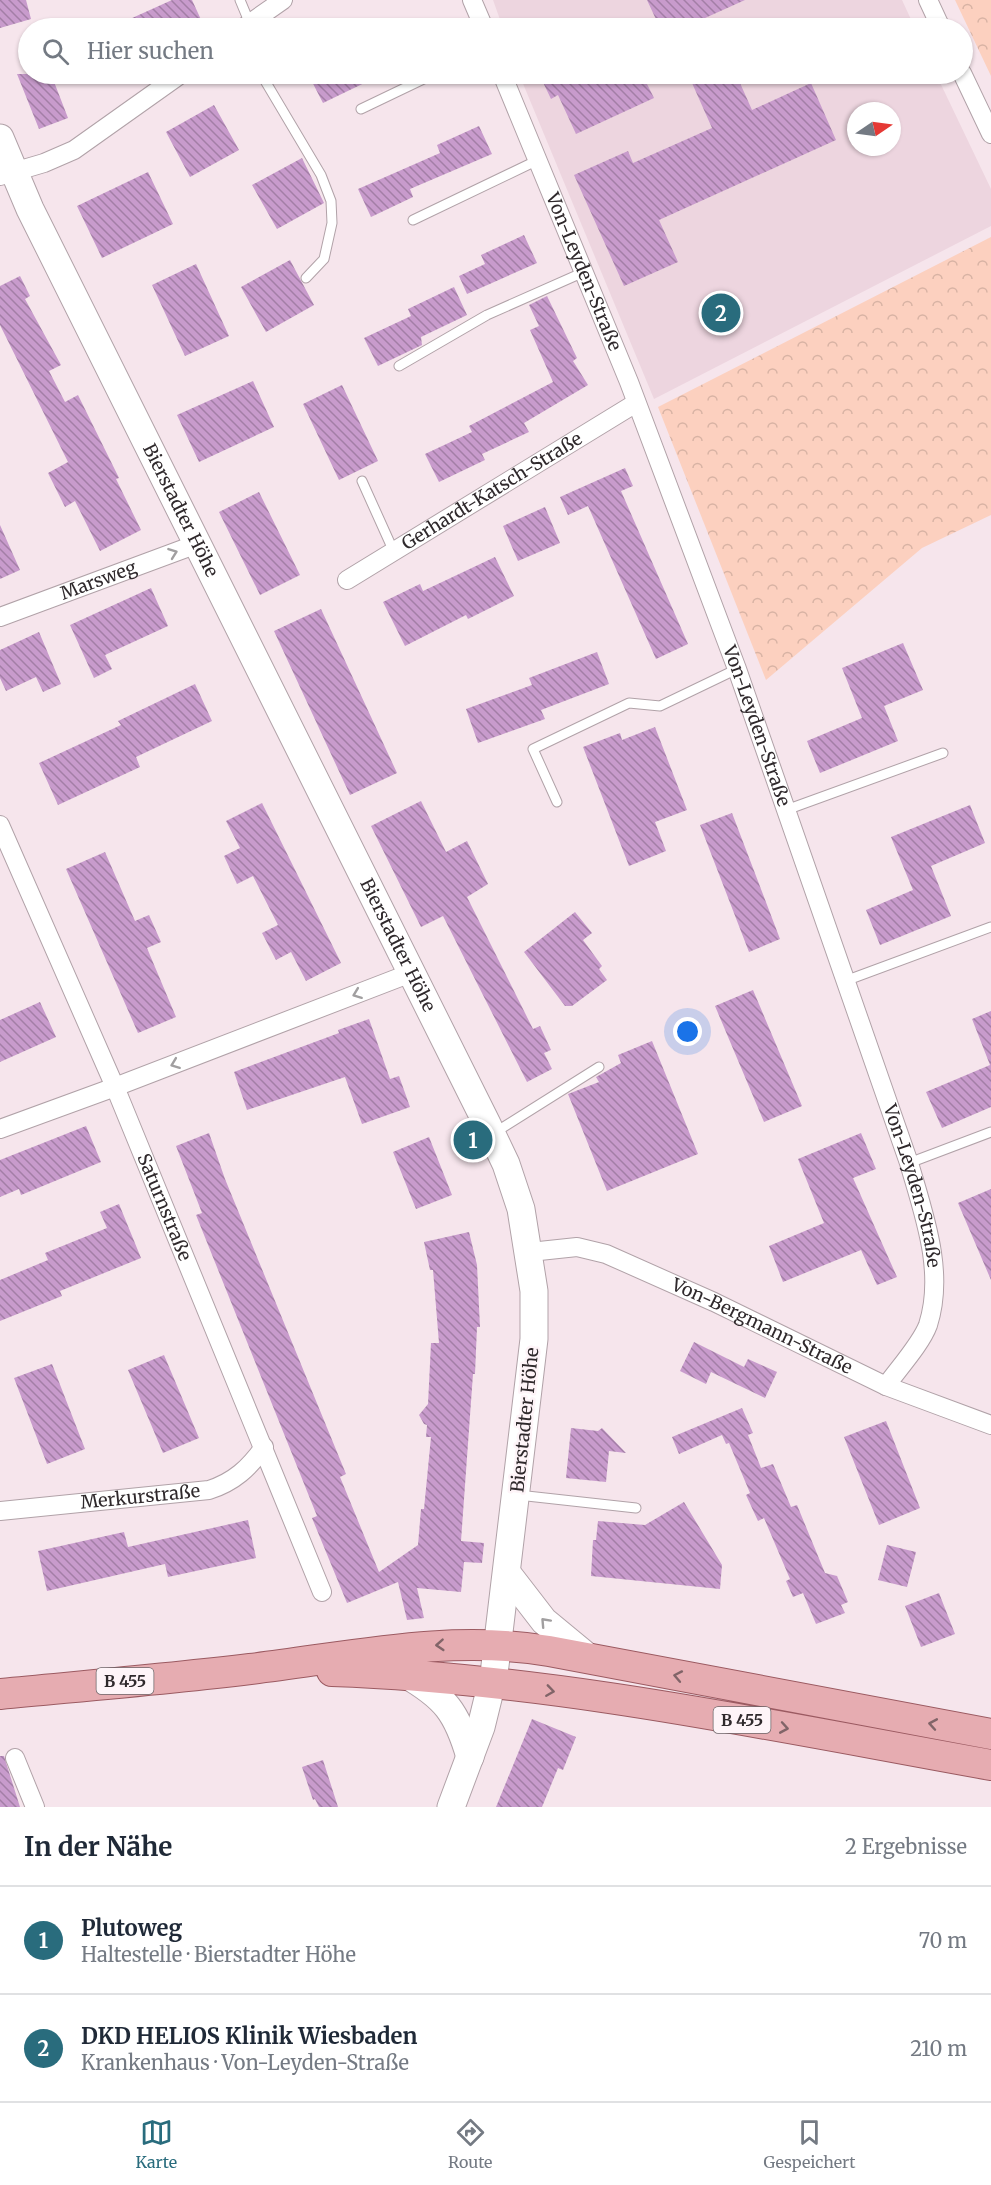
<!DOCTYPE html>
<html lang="de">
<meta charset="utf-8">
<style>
:root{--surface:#fff;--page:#f2f2f3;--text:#1f2937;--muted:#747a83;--line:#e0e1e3;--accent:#296c7d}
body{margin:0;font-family:Merriweather,serif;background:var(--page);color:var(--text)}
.compass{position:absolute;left:847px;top:102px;width:54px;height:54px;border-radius:50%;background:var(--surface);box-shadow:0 2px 4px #0004;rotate:77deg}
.you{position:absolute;left:688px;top:1032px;width:21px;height:21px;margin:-15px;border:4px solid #fff;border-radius:50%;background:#1a73e8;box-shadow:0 0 0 9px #1a73e833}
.badge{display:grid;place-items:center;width:39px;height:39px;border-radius:50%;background:var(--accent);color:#fff;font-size:20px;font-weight:700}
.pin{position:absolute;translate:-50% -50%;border:3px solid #fff;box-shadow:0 2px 6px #0006}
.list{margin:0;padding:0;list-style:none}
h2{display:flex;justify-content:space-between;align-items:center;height:78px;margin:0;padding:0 24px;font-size:26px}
h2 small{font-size:20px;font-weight:400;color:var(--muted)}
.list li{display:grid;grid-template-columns:39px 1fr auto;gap:18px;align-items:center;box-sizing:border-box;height:108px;padding:0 24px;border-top:2px solid var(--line)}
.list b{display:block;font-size:22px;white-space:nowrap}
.list p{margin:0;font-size:20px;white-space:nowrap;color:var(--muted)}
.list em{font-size:20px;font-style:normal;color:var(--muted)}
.icon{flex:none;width:33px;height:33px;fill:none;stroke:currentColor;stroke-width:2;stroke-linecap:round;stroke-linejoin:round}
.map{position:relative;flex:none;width:991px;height:1807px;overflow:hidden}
.search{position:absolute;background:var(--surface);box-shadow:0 2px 4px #0004;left:18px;right:18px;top:18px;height:66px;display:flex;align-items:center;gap:15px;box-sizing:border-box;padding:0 21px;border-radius:33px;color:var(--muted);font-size:22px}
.sheet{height:294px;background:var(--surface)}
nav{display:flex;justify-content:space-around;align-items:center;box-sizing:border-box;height:84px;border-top:2px solid var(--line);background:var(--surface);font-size:16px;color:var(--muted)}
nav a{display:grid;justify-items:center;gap:3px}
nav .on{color:var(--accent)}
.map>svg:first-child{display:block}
.built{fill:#edd5df;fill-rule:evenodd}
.forest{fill:url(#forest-crowns)}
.building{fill:url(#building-back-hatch)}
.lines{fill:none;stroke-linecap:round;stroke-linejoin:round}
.service-casing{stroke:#b1a2a8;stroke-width:11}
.minor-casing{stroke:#b1a2a8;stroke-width:20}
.secondary-casing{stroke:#b1a2a8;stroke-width:29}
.primary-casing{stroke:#9b5a61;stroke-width:32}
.service{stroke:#fff;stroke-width:9}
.minor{stroke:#fff;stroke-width:18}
.secondary{stroke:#fff;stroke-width:27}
.primary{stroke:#e6acb1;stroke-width:30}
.oneway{stroke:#a19fa0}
.oneway2{stroke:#816468}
.labels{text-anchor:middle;stroke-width:5;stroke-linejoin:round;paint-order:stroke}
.shield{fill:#fef4f8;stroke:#6d6669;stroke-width:1.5}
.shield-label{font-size:16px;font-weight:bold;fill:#2f292c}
.street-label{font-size:18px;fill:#2f292c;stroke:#fef4f8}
</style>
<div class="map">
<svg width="991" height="1807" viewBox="0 0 991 1807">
<defs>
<pattern id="forest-crowns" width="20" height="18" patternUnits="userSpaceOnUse" patternTransform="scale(1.5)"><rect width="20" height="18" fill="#fcd0bf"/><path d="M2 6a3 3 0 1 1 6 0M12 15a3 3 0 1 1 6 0" fill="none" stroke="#d8b3a4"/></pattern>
<pattern id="building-back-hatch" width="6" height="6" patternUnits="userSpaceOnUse" patternTransform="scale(1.5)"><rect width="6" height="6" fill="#c89bcc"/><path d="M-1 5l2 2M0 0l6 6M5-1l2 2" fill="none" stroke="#a37ea6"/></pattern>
</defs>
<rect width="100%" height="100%" fill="#f6e5ec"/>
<path class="built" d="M493 0H902L915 28H503Z
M519 74H936L991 189V226L654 399ZM856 111H892V147H856Z"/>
<path class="forest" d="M955 0H991V76Z
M991 237V515L922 548 766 680 658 407Z"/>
<path class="building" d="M0 0H26L31 19 0 28Z
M172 0H192L203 24 193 28H110Z
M647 0H745L694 23 697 28H660Z
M17 74H51L68 118 39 129Z
M308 74H383L323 103Z
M539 74H642L654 98 576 134 558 95 551 99Z
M688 74H736L752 110 811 83 836 140 659 220 678 262 624 286 574 175 628 151 633 163 712 128Z
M214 105 239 150 190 177 166 132Z
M479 126 492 154 410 189 413 197 371 217 358 189 440 153 437 145Z
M302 158 324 203 277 229 252 185Z
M148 172 173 224 102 258 77 206Z
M524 235 537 263 467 294 459 276 485 264 481 255Z
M290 260 314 305 266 332 241 287Z
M196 264 229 336 185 356 152 285Z
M20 276 30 296 25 299 61 365 49 371 65 402 78 395 119 478 116 479 141 530 100 551 75 501 65 507 48 473 68 462 0 325V286Z
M454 287 467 315 421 337 422 345 378 366 364 338 411 316 408 309Z
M547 296 577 358 573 361 588 385 524 423 529 432 482 454 485 460 439 482 425 454 472 432 469 426 553 382 530 330 539 326 529 305Z
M253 381 274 427 199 462 177 415Z
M342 385 378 461 339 480 303 404Z
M625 468 633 486 621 491 688 644 656 659 588 506 568 515 560 497Z
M259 492 300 575 260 595 219 512Z
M545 507 560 543 518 561 503 526Z
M0 525 20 570 0 579Z
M495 557 514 596 468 619 466 615 405 646 383 602 420 584 423 591Z
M151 588 168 626 105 655 112 669 94 678 70 625Z
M321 609 397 773 350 795 274 631Z
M39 632 61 684 43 692 36 677 6 691 0 678V650Z
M903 643 923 690 884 706 898 741 820 773 807 741 862 718 842 668Z
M597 652 609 684 541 710 545 719 478 743 466 709 532 685 529 678Z
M195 684 212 721 136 757 140 767 58 805 39 763 121 725 118 721Z
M655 727 687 810 655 822 666 851 629 866 583 747 620 733 622 740Z
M421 801 446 852 467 841 488 884 467 897 533 1029 540 1026 551 1050 544 1053 552 1069 527 1082 443 916 421 927 371 826Z
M262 803 341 963 306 981 291 952 276 960 262 933 278 925 253 876 237 884 224 856 240 848 226 821Z
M970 805 985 843 931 866 951 916 880 945 866 910 913 890 891 837Z
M732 813 780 939 749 952 700 825Z
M105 852 135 921 149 915 161 942 147 948 176 1017 138 1033 66 869Z
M575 912 592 933 583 940 602 966 599 969 607 980 572 1006H565L524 952Z
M753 990 802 1106 764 1122 715 1006Z
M40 1002 56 1037 0 1062V1020Z
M991 1011V1107L942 1128 926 1092 990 1065 972 1019Z
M369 1019 390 1079 399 1076 410 1107 362 1124 345 1077 247 1110 234 1072 339 1033 338 1030Z
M652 1041 698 1154 607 1191 568 1094 599 1082 596 1077 621 1063 618 1055Z
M86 1126 101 1162 21 1195 19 1189 0 1197V1160Z
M209 1133 225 1179 346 1474 340 1477 379 1572 418 1545 421 1509H424L431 1437H426L427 1425 424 1424 419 1415 428 1404 431 1343H439L433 1270H430L424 1242 469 1232 477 1265 480 1327H477L475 1374H473L461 1541 484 1543 482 1563 464 1562 461 1592 417 1588 424 1618 407 1620 398 1582 347 1603 312 1518 317 1516 196 1215 202 1213 176 1146Z
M861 1133 876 1169 853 1178 897 1277 877 1285 861 1250 783 1282 769 1246 824 1223 798 1159Z
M429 1137 452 1195 416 1209 393 1152Z
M991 1189V1280L958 1203Z
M119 1204 141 1258 60 1291 62 1296 0 1321V1280L48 1260 45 1253 107 1228 100 1212Z
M694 1342 744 1367 748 1359 777 1372 765 1398 711 1372 706 1384 680 1371Z
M164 1355 199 1438 163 1453 128 1370Z
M52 1364 85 1449 47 1464 14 1378Z
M742 1408 753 1433 748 1435 761 1468 773 1464 791 1507 797 1505 825 1573 837 1576 848 1602 841 1605 845 1613 816 1624 803 1593 793 1597 786 1581 790 1579 764 1518 758 1521 746 1495 750 1493 729 1443 726 1444 722 1435 679 1454 672 1437Z
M886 1421 920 1508 879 1525 844 1437Z
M571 1428 598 1431 602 1428 626 1453 609 1451 606 1482 566 1478Z
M684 1502 722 1565 720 1589 591 1576 593 1540H596L598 1521 645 1525Z
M248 1520 256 1558 168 1577 165 1564 47 1591 38 1551 124 1532 128 1547Z
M887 1545 916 1552 907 1587 878 1580Z
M939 1593 955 1634 921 1647 905 1606Z
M532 1719 576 1737 563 1770 558 1768 542 1807H496Z
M0 1756H4L20 1807H0Z
M323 1760 338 1807H319L315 1799 313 1800 302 1767Z"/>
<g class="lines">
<defs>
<path id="service" d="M240 0 250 24
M261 74 321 175 331 201 332 223 324 259 306 278
M361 109 434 74
M413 220 538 160
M399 366 487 315 584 272
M362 481 394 552
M557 802 533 749 629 703 660 706 737 669
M786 810 943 753
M845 981 991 927
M494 1133 599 1067
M909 1163 991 1132
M518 1495 636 1508"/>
<g id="minor">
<path d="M472 0 484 28"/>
<path d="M928 0 941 28"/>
<path d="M243 28 283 0"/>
<path d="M962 73 991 134"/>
<path id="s1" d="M502 74 629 382 737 669 909 1163C924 1215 945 1272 928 1325 921 1344 898 1369 886 1386"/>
<path d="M0 176 44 163 74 150 181 74"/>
<path id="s2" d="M347 580 636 403"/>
<path id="s3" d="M0 617 197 544"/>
<path id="s4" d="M0 825 115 1087 322 1592"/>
<path d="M0 1129 115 1087 411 973"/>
<path id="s5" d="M530 1252 577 1247 606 1254 714 1302 886 1386 991 1425"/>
<path id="s6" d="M0 1511 209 1490C234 1482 249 1468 264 1447"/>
<path d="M15 1758 35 1807"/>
</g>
<g id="secondary">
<path id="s7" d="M0 138 30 209 487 1124 506 1164 521 1209 534 1291V1339L494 1674 481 1727 451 1807"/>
<path d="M507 1573 544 1621 590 1659"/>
<path d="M405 1674C445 1697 457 1712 470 1757"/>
</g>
<path id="primary" d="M332 1671C555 1679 773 1726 991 1765
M0 1694C83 1686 167 1679 250 1669 350 1657 449 1634 549 1651L991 1734"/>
</defs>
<use href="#service" class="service-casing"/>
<use href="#minor" class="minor-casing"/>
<use href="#secondary" class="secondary-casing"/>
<use href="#primary" class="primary-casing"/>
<use href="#service" class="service"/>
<use href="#minor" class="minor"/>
<use href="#secondary" class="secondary"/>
<use href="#primary" class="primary"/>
</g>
<defs><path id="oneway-chevron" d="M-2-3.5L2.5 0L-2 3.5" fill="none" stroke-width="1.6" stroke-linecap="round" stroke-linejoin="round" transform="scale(1.5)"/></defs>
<g class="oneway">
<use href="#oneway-chevron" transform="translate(173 553) rotate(-20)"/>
<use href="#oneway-chevron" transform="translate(357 994) rotate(159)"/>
<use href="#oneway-chevron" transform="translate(175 1064) rotate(159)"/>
<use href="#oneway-chevron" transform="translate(545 1622) rotate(-133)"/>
</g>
<g class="oneway2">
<use href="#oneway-chevron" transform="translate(440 1645) rotate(176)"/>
<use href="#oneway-chevron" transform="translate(678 1676) rotate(-169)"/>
<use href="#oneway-chevron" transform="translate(550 1691) rotate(8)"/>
<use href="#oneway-chevron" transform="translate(933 1724) rotate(-170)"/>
<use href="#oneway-chevron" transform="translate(784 1728) rotate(10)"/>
</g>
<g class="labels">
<g class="shield">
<rect x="96.5" y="1668" width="57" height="26" rx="4.5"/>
<rect x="713.5" y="1707" width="57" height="26" rx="4.5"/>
</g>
<g class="shield-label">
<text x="125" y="1687">B 455</text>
<text x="742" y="1726">B 455</text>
</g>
<g class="street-label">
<text dy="6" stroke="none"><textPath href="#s1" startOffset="214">Von-Leyden-Straße</textPath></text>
<text dy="6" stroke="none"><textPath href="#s2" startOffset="170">Gerhardt-Katsch-Straße</textPath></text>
<text dy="6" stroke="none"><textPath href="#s7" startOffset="414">Bierstadter Höhe</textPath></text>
<text dy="6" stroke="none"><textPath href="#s3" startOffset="105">Marsweg</textPath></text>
<text dy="6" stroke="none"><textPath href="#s1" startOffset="700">Von-Leyden-Straße</textPath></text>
<text dy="6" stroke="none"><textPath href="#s7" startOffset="900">Bierstadter Höhe</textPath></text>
<text dy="6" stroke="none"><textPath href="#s1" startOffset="1186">Von-Leyden-Straße</textPath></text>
<text dy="6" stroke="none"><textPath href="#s4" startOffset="416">Saturnstraße</textPath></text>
<text dy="6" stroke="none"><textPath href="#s5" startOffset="249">Von-Bergmann-Straße</textPath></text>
<text transform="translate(525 1420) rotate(-84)" y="6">Bierstadter Höhe</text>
<text dy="6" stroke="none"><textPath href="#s6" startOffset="141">Merkurstraße</textPath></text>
</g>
</g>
</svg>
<svg class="compass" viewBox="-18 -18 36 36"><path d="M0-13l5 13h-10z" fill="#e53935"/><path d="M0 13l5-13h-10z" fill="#747a83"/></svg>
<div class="you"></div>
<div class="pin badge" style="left:473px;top:1140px">1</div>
<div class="pin badge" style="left:721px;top:313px">2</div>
<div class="search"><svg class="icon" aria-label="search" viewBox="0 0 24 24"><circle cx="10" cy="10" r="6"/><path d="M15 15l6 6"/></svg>Hier suchen</div>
</div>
<section class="sheet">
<h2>In der Nähe<small>2 Ergebnisse</small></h2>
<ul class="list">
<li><span class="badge">1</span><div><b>Plutoweg</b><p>Haltestelle · Bierstadter Höhe</p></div><em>70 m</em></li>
<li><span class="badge">2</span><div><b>DKD HELIOS Klinik Wiesbaden</b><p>Krankenhaus · Von-Leyden-Straße</p></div><em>210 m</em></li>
</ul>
</section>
<nav>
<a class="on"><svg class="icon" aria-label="map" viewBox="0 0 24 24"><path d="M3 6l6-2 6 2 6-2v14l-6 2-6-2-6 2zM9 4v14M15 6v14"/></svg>Karte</a>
<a><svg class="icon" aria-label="directions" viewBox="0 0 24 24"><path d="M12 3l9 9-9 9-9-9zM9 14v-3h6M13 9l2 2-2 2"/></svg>Route</a>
<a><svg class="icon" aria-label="saved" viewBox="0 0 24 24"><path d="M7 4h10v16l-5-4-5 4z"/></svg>Gespeichert</a>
</nav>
